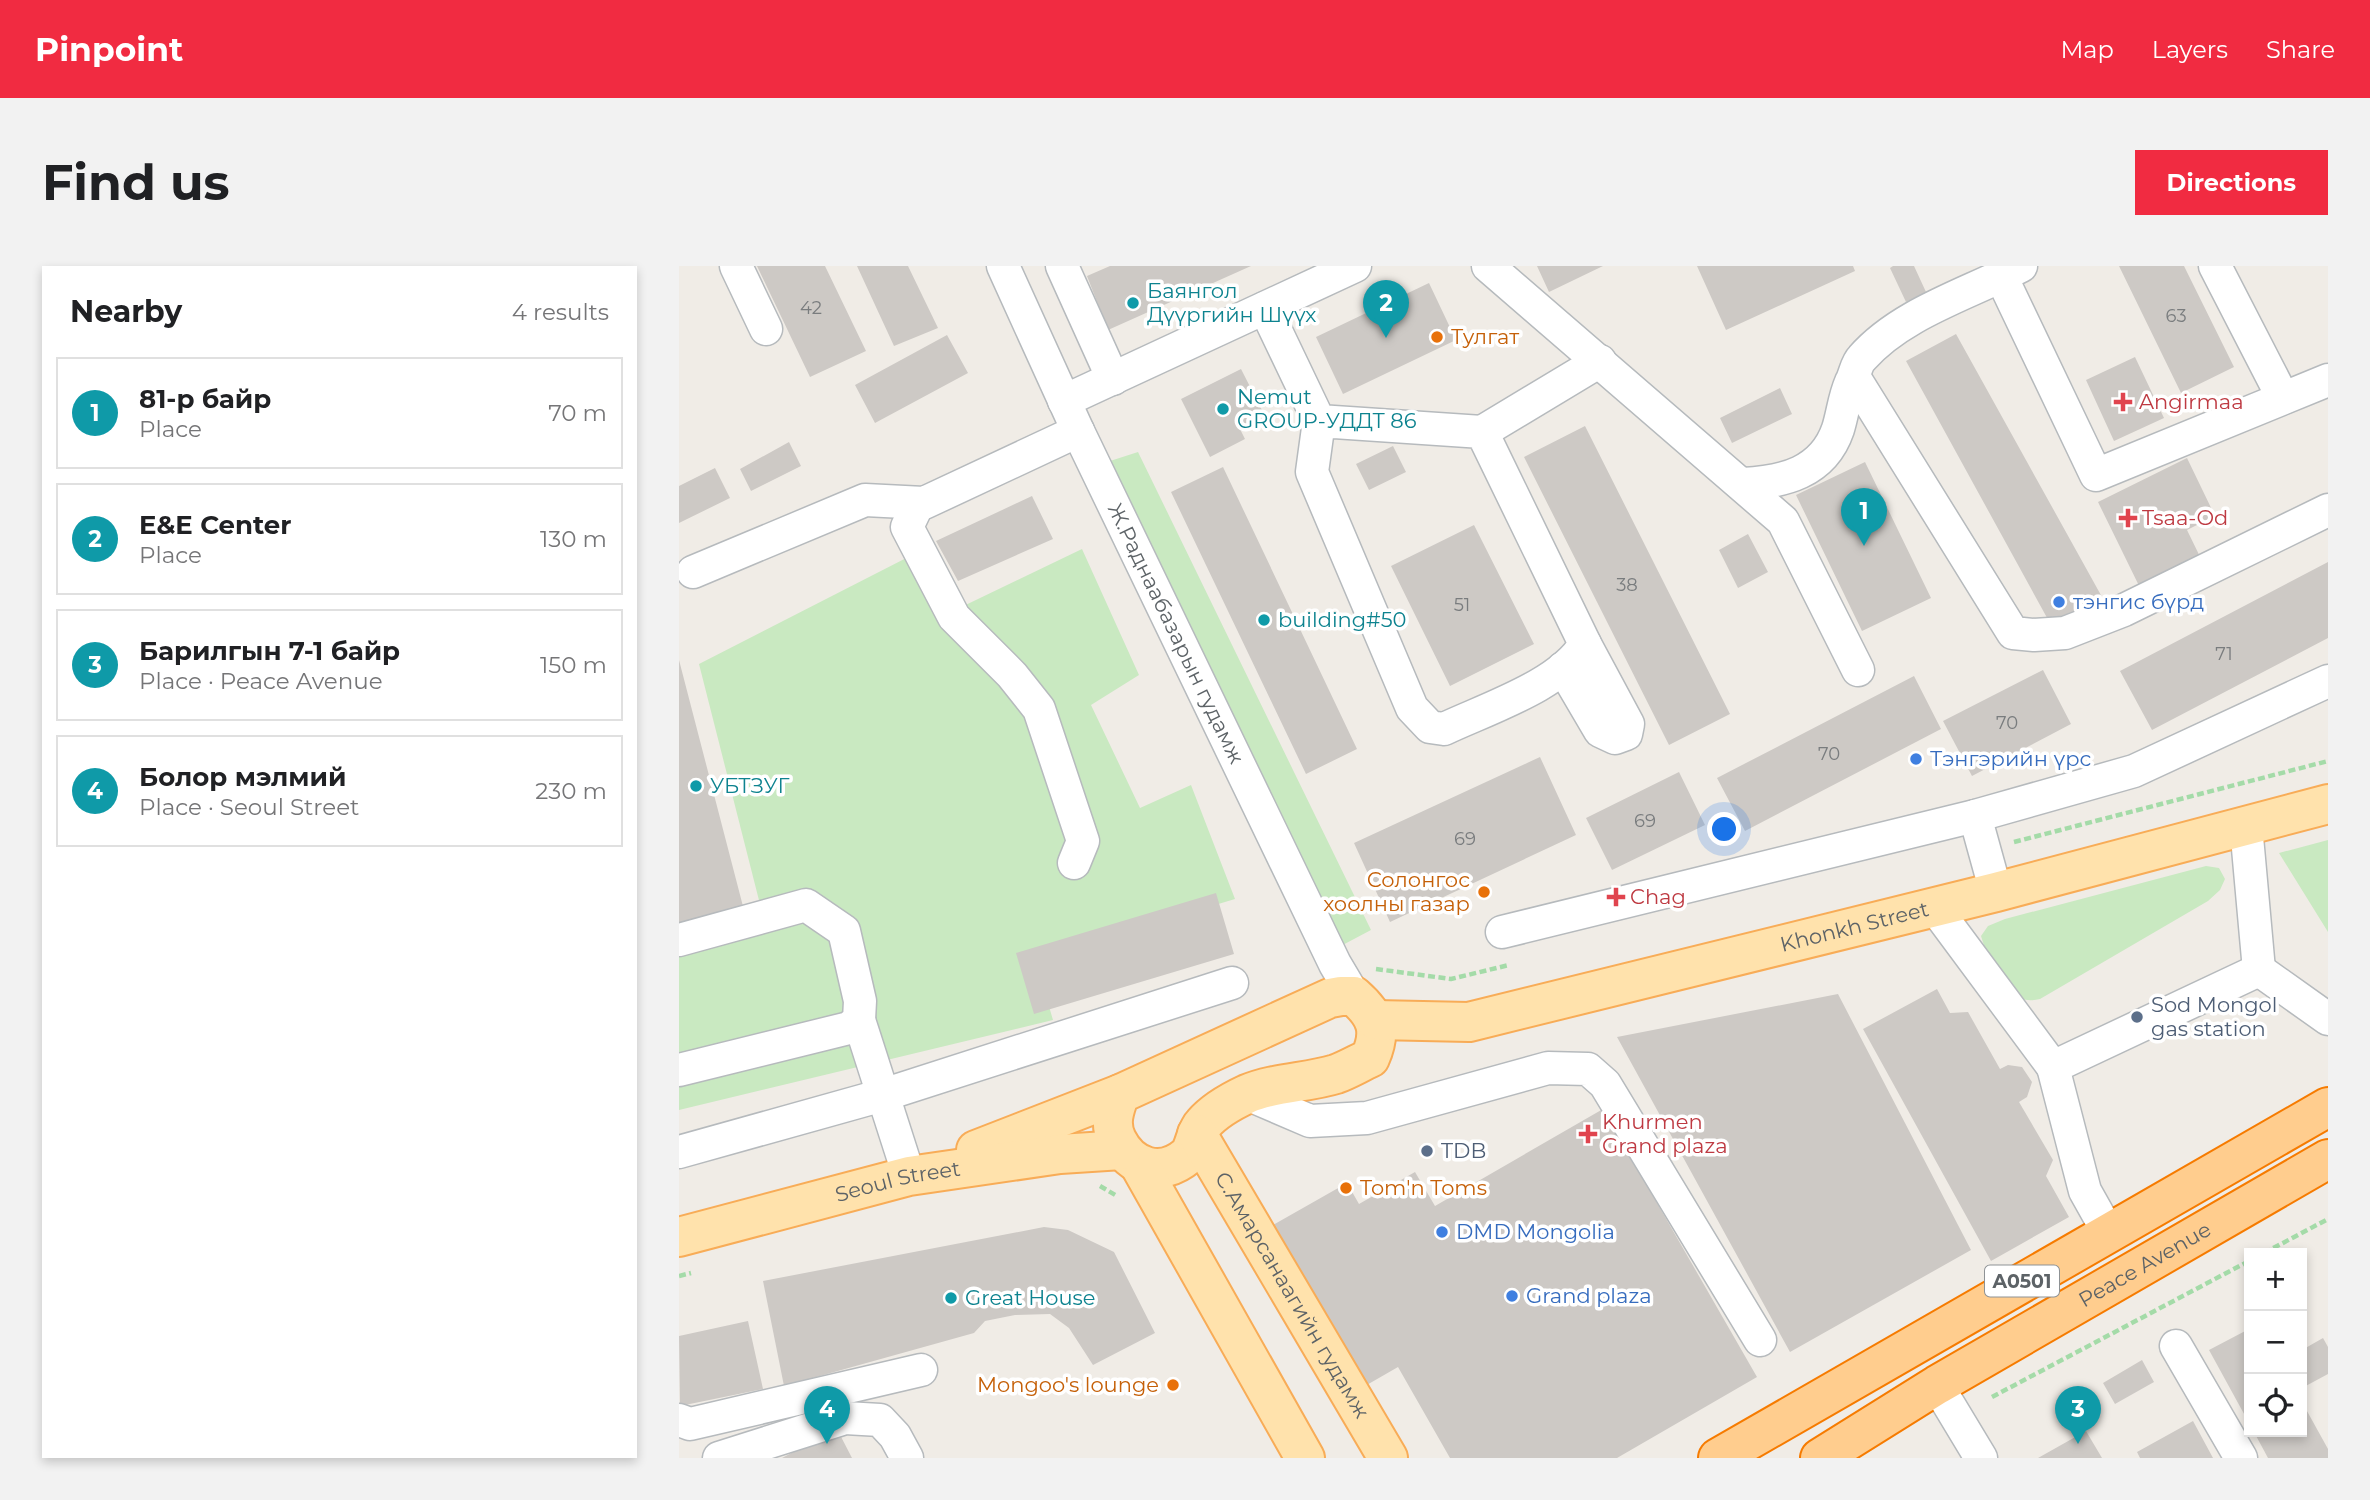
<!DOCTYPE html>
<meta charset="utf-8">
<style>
:root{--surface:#fff;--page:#f2f2f2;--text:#202124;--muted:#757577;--line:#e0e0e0;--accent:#f12b41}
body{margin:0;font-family:Montserrat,sans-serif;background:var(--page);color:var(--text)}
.controls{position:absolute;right:21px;bottom:21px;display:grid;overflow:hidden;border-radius:0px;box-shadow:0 4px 10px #0003}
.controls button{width:63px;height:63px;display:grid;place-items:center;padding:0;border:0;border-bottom:2px solid var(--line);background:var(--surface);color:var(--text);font:35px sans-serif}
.you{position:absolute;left:1046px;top:564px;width:24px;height:24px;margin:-18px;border:5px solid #fff;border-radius:50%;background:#1a73e8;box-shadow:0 0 0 10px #1a73e833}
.badge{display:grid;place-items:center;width:46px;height:46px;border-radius:50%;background:var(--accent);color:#fff;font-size:23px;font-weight:700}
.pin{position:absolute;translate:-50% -58px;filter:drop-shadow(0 2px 4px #0008)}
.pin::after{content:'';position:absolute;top:37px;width:24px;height:21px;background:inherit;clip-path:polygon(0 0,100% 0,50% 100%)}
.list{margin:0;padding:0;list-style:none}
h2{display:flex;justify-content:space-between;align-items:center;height:91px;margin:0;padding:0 28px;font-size:30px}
h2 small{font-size:23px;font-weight:400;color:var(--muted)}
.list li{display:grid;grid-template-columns:46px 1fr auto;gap:21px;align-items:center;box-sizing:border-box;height:112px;margin:0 14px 14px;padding:0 14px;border:2px solid var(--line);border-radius:0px}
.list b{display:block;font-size:26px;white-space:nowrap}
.list p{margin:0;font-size:23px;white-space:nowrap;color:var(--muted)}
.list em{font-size:23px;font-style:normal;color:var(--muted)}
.icon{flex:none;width:38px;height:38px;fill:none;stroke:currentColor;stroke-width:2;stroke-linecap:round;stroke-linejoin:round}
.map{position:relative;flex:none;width:1649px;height:1192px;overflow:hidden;border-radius:0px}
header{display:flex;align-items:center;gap:42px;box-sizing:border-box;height:98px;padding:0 35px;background:var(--accent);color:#fff}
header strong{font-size:33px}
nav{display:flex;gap:38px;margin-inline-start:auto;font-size:24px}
.intro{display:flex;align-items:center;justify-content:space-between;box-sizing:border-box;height:168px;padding:0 42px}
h1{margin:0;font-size:49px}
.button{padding:18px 32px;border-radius:0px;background:var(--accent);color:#fff;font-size:24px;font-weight:700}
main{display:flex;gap:42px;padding:0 42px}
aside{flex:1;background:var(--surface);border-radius:0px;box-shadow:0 4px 10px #0003}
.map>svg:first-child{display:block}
.green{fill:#c9e9c1}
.building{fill:#cdc9c5}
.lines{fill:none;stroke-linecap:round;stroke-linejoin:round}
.minor-casing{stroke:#b6babd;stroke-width:35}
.major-casing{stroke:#f8ac57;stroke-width:42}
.highway-casing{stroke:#f67b00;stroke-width:42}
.path{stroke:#a4dba8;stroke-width:4.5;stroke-dasharray:7 3.5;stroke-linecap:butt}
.minor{stroke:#fff;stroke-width:32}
.major{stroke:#ffe2ac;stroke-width:38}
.highway{stroke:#ffcd8e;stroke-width:38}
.culture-dot{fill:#0f9aa8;stroke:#fff;stroke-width:2.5}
.food-dot{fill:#e8710a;stroke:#fff;stroke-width:2.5}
.health-dot{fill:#e0444e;stroke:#fff;stroke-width:2.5}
.shop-dot{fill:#3f7fe0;stroke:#fff;stroke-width:2.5}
.service-dot{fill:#5c6f8a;stroke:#fff;stroke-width:2.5}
.labels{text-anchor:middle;stroke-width:7;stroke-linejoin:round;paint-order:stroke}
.number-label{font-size:18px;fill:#797c7e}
.shield{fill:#fff;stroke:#8e9295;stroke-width:2}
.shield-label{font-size:19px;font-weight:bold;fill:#5d6367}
.culture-label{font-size:21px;fill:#0d838f;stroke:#fff;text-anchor:start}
.food-label{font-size:21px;fill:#c56008;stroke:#fff;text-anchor:start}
.health-label{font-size:21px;fill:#be3a42;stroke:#fff;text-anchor:start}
.shop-label{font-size:21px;fill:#366cbe;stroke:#fff;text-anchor:start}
.street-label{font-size:21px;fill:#5d6367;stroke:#fff}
.service-label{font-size:21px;fill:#4e5e75;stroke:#fff;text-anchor:start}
</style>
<header>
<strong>Pinpoint</strong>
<nav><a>Map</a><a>Layers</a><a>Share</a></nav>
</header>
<div class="intro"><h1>Find us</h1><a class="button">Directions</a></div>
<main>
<aside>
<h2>Nearby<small>4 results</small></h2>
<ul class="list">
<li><span class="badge" style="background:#0f9aa8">1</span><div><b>81-р байр</b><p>Place</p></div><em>70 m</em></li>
<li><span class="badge" style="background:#0f9aa8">2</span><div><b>E&amp;E Center</b><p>Place</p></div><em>130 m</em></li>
<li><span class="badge" style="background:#0f9aa8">3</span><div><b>Барилгын 7-1 байр</b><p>Place · Peace Avenue</p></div><em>150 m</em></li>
<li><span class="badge" style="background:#0f9aa8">4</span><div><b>Болор мэлмий</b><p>Place · Seoul Street</p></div><em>230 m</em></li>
</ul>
</aside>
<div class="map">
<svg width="1649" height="1192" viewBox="0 0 1649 1192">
<rect width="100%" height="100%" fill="#f0ece6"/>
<path class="green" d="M459 186 692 664 658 682 428 196Z
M403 283 460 409 412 439 461 542 512 519 556 633 356 693 374 754 0 844V676L85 654 20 398 239 286 272 346Z
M1649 574V666L1600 587Z
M1527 600 1540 602 1546 613 1541 624 1529 635 1361 733C1325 742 1311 699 1302 670L1309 660 1326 653Z"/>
<path class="building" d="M78 0H146L187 85 131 111Z
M178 0H229L259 62 215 80Z
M431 0H572L429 64 408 10Z
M858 0H924L870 26Z
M1018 0H1174L1176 5 1047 64Z
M1214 0H1235L1247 26 1227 36 1211 2Z
M1440 0H1505L1555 101 1502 127Z
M750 17 777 74 664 128 637 71Z
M1277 68 1423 331 1372 359 1227 95Z
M268 69 289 107 196 157 176 119Z
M1456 91 1485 152 1435 175 1407 114Z
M562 103 587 152 562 165 566 173 531 191 502 133Z
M1101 122 1113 148 1053 177 1041 152Z
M906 160 1051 448 990 479 845 191Z
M110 176 122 200 72 225 61 203Z
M714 180 727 206 690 224 677 198Z
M1508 192 1536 250 1508 264 1527 303 1466 332 1419 236Z
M1186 196 1252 332 1183 365 1117 229Z
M544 201 678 483 627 508 492 226Z
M36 202 51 232 0 257V220Z
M353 230 374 273 279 315 257 275Z
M795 259 855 378 771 420 712 300Z
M1069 268 1089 306 1059 322 1040 284Z
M1649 296V372L1473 464 1441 405Z
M0 394 66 648 0 665Z
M1364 404 1392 458 1293 510 1264 455Z
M1235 410 1262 463 1066 565 1038 512Z
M861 491 897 569 711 656 675 577Z
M1000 506 1026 559 933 604 907 552Z
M537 627 555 688 355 748 337 687Z
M1258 723 1271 747 1289 746 1321 803 1329 799 1343 801 1353 816 1348 831 1340 836 1374 894 1367 910 1390 951 1312 995 1184 763Z
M1159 728 1292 984 1111 1086 938 771Z
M924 843 1078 1111 938 1192H771L719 1101 686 1120 594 959 668 917 680 938 736 906 756 940Z
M365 961 389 964 435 986 476 1067 414 1099 390 1062 371 1048 336 1049 306 1055 295 1067 105 1120 84 1015Z
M69 1055 84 1123 1 1140 0 1070Z
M1570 1063V1157L1530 1084Z
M1644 1072 1649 1081V1108L1623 1122V1084Z
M1463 1094 1475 1116 1436 1138 1424 1117Z
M1623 1136 1649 1183V1192H1589L1575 1166H1623Z
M1514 1155 1534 1192H1461L1458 1186Z
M158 1163 173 1192H103Z
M1407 1165 1423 1192H1359Z"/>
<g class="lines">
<defs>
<g id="minor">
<path d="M57 0 87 63"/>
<path id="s1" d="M324 0 399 165 656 698 675 730"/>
<path d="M383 0 434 113"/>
<path d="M809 0 1104 255 1179 404"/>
<path d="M1342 0 1322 10 1417 209 1649 114"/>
<path d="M1536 0 1604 132"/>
<path d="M586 42 640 155 633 206 733 442 751 461 765 463C807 443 882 419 906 378L803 166 640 155"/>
<path d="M1175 111 1334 367 1355 369 1386 367 1445 344 1649 244"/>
<path d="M385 135 676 0"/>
<path d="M803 166 921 95"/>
<path d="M1064 218C1104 216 1144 207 1159 163 1164 147 1165 132 1172 116 1176 109 1177 98 1183 92 1218 52 1276 32 1322 10"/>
<path d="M239 238 228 261 275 351 333 409 360 443 404 575 395 597"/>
<path d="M14 306 186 234 245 237 399 165"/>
<path d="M884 402 921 465 936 472 947 468 949 458 906 378"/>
<path d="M1296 550 1317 626"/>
<path d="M1256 642 1374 801"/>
<path d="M823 666 1296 550 1455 505 1649 415"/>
<path d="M0 674 127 639 165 665 181 735 180 754 170 762 0 804"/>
<path d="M1580 704 1649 753"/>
<path d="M180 754 230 910"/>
<path d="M568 828 631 855 688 852 869 802 909 803 926 818 1081 1074"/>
<path d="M0 886 204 829 553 717"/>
<path d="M1429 966 1406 925 1374 801 1580 704 1567 560"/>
<path d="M1497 1080 1562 1192"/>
<path d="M1258 1119 1302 1192"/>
<path d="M0 1154 11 1158 242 1104"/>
<path d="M40 1192 166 1152 201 1154 216 1170 228 1192"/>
</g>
<g id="major">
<path d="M662 730H675C698 750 703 765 691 792 680 797 668 804 657 808 628 817 597 816 568 828 553 835 535 845 524 858 516 866 516 883 508 890 482 912 452 902 438 874 430 858 435 844 441 828L651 732Z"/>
<path id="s2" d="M697 754 790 756 1317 626 1649 538"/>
<path id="s3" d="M518 868 709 1192"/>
<path d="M297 884 441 828"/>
<path d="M461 900 626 1192"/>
<path id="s4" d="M0 971 230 910 381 888 443 884"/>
</g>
<g id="highway">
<path d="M1039 1192 1649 841"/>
<path id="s5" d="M1141 1192 1258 1119 1649 893"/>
</g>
</defs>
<use href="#minor" class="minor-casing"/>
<use href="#major" class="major-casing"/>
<use href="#highway" class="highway-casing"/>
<path class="path" d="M1335 576 1649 495
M697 703 772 713 830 699
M421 920 438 930
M1585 987 1649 953
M0 1010 12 1007
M1313 1131 1570 995"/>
<use href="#minor" class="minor"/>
<use href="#major" class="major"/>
<use href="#highway" class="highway"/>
</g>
<g class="culture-dot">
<circle cx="454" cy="37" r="7"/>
<circle cx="544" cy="143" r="7"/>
<circle cx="585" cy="354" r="7"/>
<circle cx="17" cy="520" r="7"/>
<circle cx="272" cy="1032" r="7"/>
</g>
<g class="food-dot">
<circle cx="758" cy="71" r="7"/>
<circle cx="805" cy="626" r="7"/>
<circle cx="667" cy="922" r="7"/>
<circle cx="494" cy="1119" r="7"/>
</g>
<g class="health-dot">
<path d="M1440.5 125.5h7v7h7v7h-7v7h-7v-7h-7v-7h7z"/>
<path d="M1445.5 241.5h7v7h7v7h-7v7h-7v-7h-7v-7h7z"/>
<path d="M933.5 620.5h7v7h7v7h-7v7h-7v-7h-7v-7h7z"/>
<path d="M905.5 857.5h7v7h7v7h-7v7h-7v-7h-7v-7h7z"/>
</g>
<g class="shop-dot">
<circle cx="1380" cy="336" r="7"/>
<circle cx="1237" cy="493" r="7"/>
<circle cx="763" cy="966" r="7"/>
<circle cx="833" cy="1030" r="7"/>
</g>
<g class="service-dot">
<circle cx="1458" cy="751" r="7"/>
<circle cx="748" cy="885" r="7"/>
</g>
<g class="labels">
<g class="number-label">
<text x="132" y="48">42</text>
<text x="1497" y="56">63</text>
<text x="948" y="325">38</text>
<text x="783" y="345">51</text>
<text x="1545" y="394">71</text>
<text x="1328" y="463">70</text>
<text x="1150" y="494">70</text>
<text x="966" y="561">69</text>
<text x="786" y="579">69</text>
</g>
<rect class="shield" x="1306" y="999.5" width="74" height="31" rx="5"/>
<g class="shield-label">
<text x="1343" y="1022">A0501</text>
</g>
<g class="culture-label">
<text x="468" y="32">Баянгол<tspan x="468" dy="24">Дүүргийн Шүүх</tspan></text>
<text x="558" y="138">Nemut<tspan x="558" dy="24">GROUP-УДДТ 86</tspan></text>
<text x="599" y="361">building#50</text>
<text x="31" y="527">УБТЗУГ</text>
<text x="286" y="1039">Great House</text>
</g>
<g class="food-label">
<text x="772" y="78">Тулгат</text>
<text x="791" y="621" text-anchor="end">Солонгос<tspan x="791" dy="24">хоолны газар</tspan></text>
<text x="681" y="929">Tom'n Toms</text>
<text x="480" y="1126" text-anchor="end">Mongoo's lounge</text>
</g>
<g class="health-label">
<text x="1460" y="143">Angirmaa</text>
<text x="1463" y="259">Tsaa-Od</text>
<text x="951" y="638">Chag</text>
<text x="923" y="863">Khurmen<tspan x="923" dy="24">Grand plaza</tspan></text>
</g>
<g class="shop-label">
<text x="1394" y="343">тэнгис бүрд</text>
<text x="1251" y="500">Тэнгэрийн үрс</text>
<text x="777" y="973">DMD Mongolia</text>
<text x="847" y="1037">Grand plaza</text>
</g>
<g class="street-label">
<text dy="7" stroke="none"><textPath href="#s1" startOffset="406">Ж.Раднаабазарын гудамж</textPath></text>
<text dy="7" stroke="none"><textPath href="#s2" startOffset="490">Khonkh Street</textPath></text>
<text dy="7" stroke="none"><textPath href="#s4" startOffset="226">Seoul Street</textPath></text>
<text dy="7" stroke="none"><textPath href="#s5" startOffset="378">Peace Avenue</textPath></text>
<text dy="7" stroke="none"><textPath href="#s3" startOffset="187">С.Амарсанаагийн гудамж</textPath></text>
</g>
<g class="service-label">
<text x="1472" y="746">Sod Mongol<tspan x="1472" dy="24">gas station</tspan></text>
<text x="762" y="892">TDB</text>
</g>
</g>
</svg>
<div class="controls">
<button>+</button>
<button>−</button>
<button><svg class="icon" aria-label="locate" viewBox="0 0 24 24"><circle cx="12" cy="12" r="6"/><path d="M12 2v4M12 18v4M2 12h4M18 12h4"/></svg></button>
</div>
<div class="you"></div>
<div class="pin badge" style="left:1185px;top:280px;background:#0f9aa8">1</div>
<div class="pin badge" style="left:707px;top:72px;background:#0f9aa8">2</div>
<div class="pin badge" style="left:1399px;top:1178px;background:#0f9aa8">3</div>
<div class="pin badge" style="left:148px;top:1178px;background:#0f9aa8">4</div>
</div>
</main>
